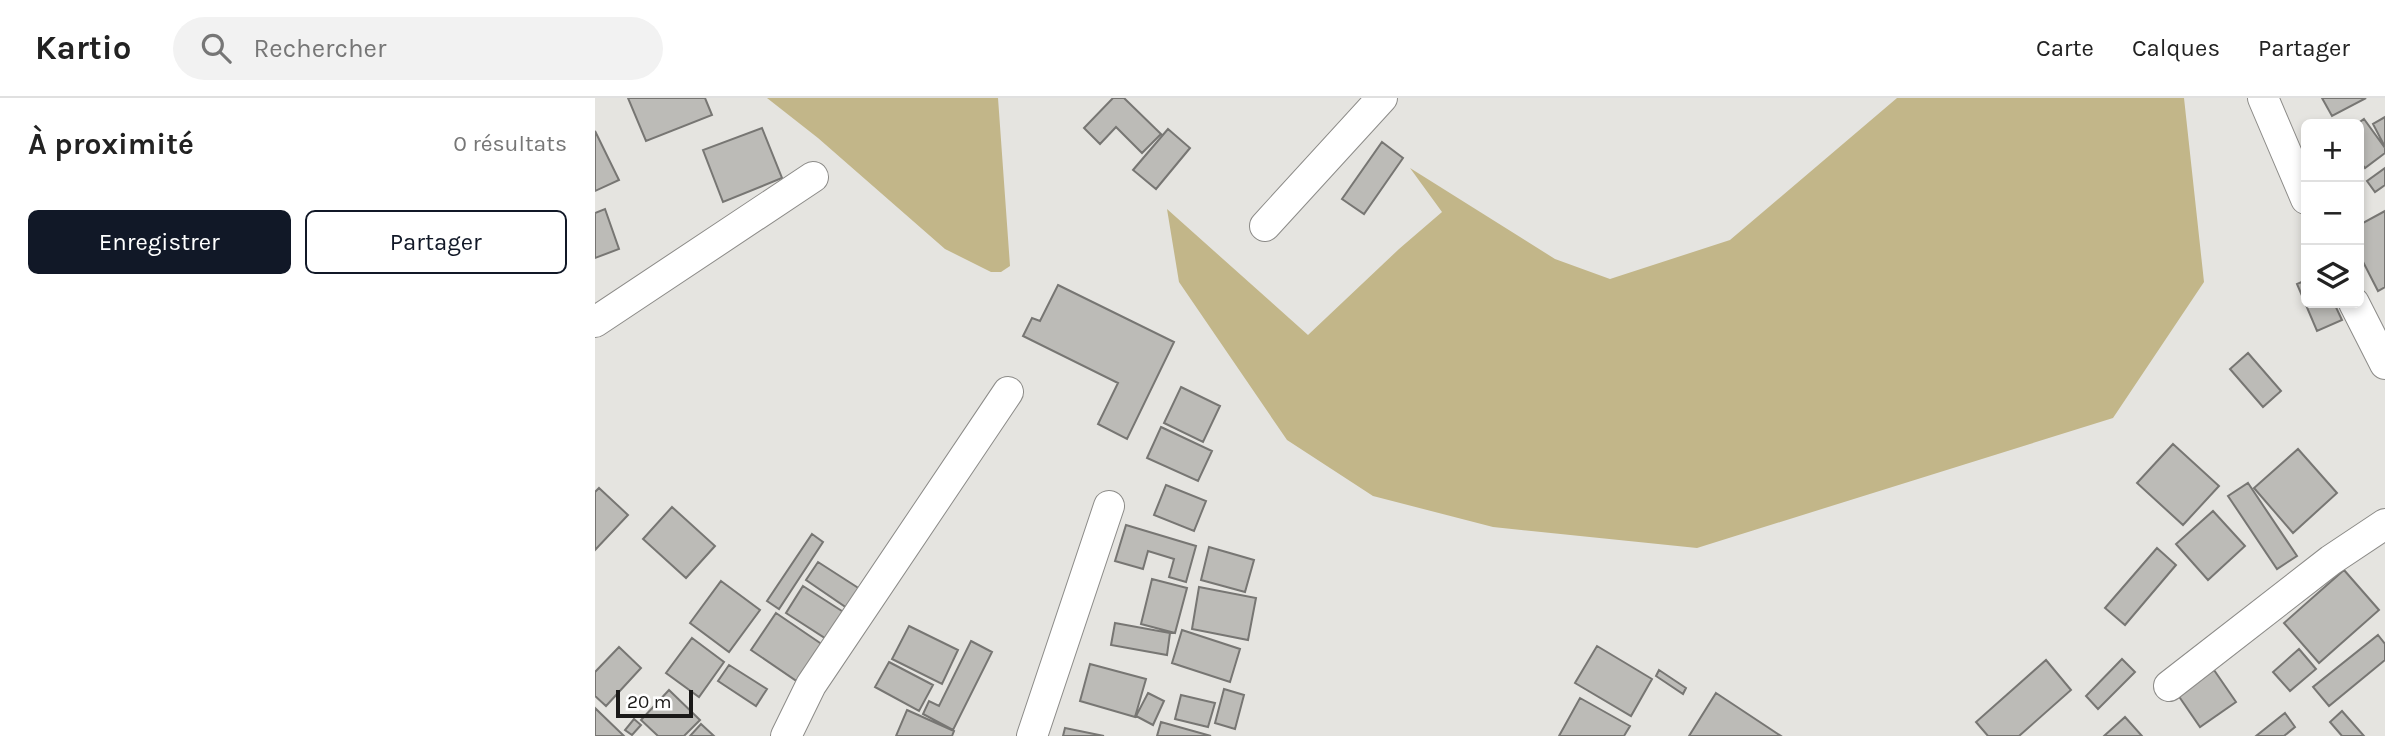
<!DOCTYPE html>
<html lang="fr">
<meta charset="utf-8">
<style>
:root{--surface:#fff;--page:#f2f2f2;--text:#222;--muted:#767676;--line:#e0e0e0;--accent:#111827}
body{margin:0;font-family:Karla,sans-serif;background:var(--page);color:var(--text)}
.controls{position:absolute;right:21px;top:21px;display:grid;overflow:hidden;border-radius:10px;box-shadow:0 4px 10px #0003}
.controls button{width:63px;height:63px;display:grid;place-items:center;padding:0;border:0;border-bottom:2px solid var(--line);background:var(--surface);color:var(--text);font:35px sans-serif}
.scale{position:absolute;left:21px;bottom:18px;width:77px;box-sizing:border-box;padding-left:7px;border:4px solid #1a1918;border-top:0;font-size:19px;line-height:24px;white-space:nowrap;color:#1a1918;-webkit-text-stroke:5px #fff;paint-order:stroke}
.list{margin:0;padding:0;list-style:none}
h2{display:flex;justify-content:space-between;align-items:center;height:91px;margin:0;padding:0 28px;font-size:30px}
h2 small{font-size:23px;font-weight:400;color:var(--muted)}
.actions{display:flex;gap:14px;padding:21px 28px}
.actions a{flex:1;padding:16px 0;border:2px solid var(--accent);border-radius:10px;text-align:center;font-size:24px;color:var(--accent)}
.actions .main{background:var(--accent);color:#fff}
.icon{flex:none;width:38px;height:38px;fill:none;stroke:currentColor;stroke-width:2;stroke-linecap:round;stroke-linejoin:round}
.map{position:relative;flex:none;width:1790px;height:638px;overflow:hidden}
header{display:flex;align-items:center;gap:42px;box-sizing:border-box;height:98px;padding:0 35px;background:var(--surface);border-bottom:2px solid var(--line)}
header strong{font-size:33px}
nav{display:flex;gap:38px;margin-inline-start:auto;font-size:24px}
.search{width:490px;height:63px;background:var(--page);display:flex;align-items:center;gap:18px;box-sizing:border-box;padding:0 24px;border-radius:38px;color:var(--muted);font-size:26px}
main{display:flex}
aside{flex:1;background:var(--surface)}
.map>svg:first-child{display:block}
.green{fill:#c2b689}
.building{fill:#bcbbb7;stroke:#777673;stroke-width:2}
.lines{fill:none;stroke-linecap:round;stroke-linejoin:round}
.minor-casing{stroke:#8c8b88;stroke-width:32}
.minor{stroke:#fff;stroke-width:30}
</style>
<header>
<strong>Kartio</strong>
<div class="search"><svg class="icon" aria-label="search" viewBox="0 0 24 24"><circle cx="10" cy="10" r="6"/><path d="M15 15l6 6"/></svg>Rechercher</div>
<nav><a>Carte</a><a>Calques</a><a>Partager</a></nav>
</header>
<main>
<aside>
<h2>À proximité<small>0 résultats</small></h2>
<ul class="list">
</ul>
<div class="actions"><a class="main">Enregistrer</a><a>Partager</a></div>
</aside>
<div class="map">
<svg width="1790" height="638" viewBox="0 0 1790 638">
<rect width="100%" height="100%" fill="#e5e4e0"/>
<path class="green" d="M172 0H403L415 168 406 174H396L350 151 223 40Z
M1302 0H1589L1609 184 1518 320 1102 450 898 429 778 398 692 342 584 184 572 111 713 237 804 151 847 114 815 70 960 161 1015 181 1135 142Z"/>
<path class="building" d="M33 0H110L117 17 51 43Z
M518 0H529L566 36 547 55 521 29 505 46 489 30Z
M1727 0H1771L1737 18Z
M1790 19V49L1778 26Z
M1769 21 1790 50V55L1770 70 1764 62V26H1762Z
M167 30 187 80 128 104 108 52Z
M573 31 595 50 561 91 538 72Z
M0 33 24 82 0 93Z
M787 44 808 60 769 116 747 101Z
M1790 70V87L1780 94 1772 83Z
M10 111 24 151 0 160V115Z
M1790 113V189L1783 193 1764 156V127Z
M1711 182V205H1739L1747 222 1722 233 1702 186Z
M463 187 579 244 532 341 503 326 523 285 428 238 437 220 445 223Z
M1653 255 1686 293 1668 309 1635 271Z
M586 289 625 308 608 344 569 325Z
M566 329 617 353 603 383 552 360Z
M1578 346 1624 388 1588 427 1542 385Z
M1703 351 1742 395 1698 435 1659 390Z
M1653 385 1702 458 1682 471 1633 398Z
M571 387 611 403 599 433 559 417Z
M4 390 33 417 0 452V394Z
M77 409 120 448 91 480 48 441Z
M1618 413 1650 448 1613 482 1581 446Z
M531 427 601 448 591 484 574 479 579 461 553 453 548 471 520 463Z
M217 436 228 444 184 511 172 503Z
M614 449 659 462 650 494 606 482Z
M1562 450 1581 467 1530 527 1510 510Z
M223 464 268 493 255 512 211 482Z
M1749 472 1784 512 1724 565 1689 525Z
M557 481 592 490 580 535 546 526Z
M126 483 165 512 134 554 95 525Z
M208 488 250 515 233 542 191 515Z
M604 489 661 500 653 542 597 531Z
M181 515 228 547 203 584 156 552Z
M520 525 575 535 572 557 516 547Z
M314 528 363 552 347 586 297 561Z
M587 532 645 551 635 584 577 565Z
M1783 537 1790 546V562L1734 608 1718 589Z
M97 540 129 564 104 599 71 575Z
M376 543 397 554 358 632 328 616 334 603 344 608Z
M1002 548 1057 581 1036 618 980 585Z
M24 549 46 570 11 608 0 598V574Z
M1704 551 1721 571 1695 593 1678 574Z
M1527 561 1540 574 1503 611 1491 598Z
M1451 562 1476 592 1424 638H1393L1381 624Z
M294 564 338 587 324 613 280 589Z
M495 566 551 581 540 619 485 603Z
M134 567 172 591 161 608 123 583Z
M1064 572 1091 590 1088 596 1061 578Z
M1619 572 1641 604 1605 629 1583 597Z
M629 591 649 597 640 631 620 625Z
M74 592 105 622 89 638H63L46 622Z
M553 595 569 603 558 627 541 618Z
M1121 595 1186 638H1094Z
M586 597 620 605 613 629 580 621Z
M985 600 1035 628 1029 638H964Z
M0 610 29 638H0Z
M312 612 359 633 357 638H301Z
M1747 613 1769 638H1747L1735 624Z
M1690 615 1700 629 1689 638H1661Z
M1530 619 1547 638H1509Z
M39 621 46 627 37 637 30 632Z
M566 624 616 638H562Z
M106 626 119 638H95Z
M470 630 509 638H468Z"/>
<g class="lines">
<defs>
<path id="minor" d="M1668 0 1711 101
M670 128 787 0
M1759 205 1790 266
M0 224 218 79
M1574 588 1736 462 1790 426
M191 638 216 587 413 294
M437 638 514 408"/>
</defs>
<use href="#minor" class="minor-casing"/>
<use href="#minor" class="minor"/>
</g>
</svg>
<div class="controls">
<button>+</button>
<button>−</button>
<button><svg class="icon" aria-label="layers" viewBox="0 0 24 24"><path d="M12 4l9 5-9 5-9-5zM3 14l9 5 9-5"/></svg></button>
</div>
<div class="scale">20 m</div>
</div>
</main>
